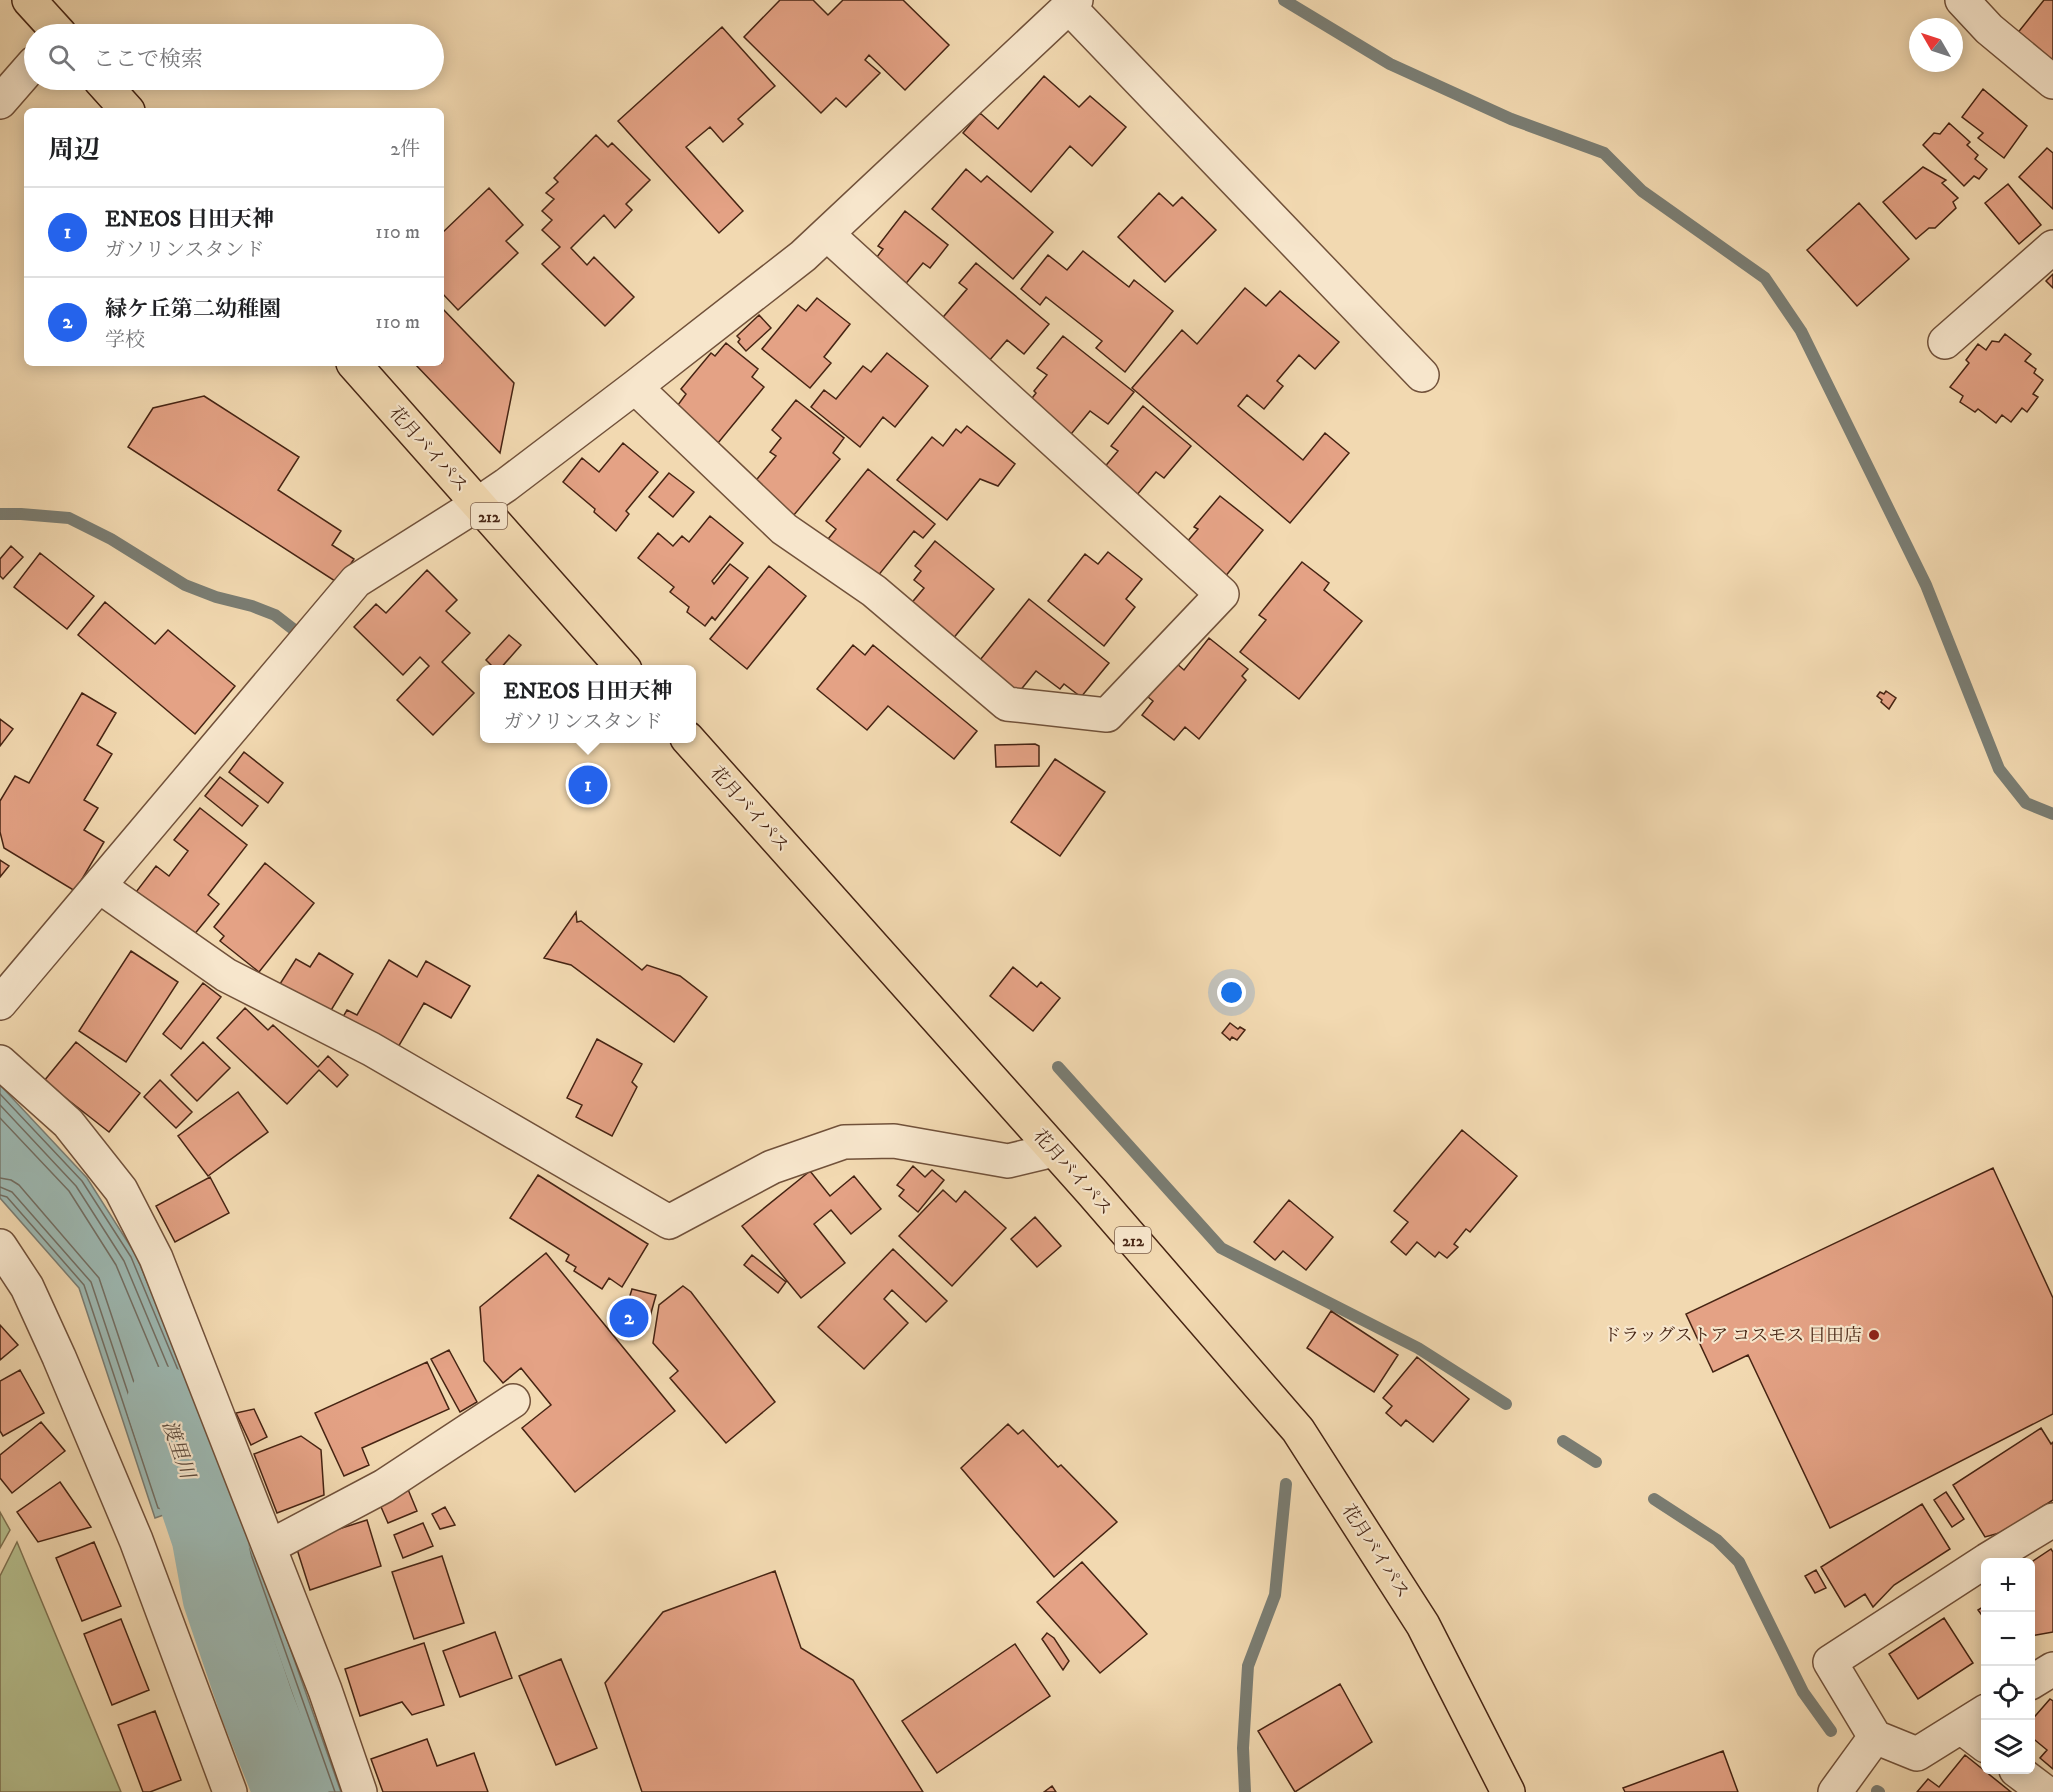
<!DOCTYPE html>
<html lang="ja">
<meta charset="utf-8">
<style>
:root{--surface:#fff;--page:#f6f6f6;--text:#202124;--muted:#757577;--line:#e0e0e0;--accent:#2563eb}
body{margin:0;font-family:"IM FELL DW Pica","Noto Serif JP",serif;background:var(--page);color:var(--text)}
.controls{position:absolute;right:18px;bottom:18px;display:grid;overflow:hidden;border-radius:9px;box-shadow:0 3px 15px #0003}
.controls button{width:54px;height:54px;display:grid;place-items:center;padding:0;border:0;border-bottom:2px solid var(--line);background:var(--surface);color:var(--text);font:30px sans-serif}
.compass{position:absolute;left:1909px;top:18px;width:54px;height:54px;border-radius:50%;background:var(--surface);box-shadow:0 3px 15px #0003;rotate:309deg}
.you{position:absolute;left:1232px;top:993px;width:21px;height:21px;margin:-15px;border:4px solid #fff;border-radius:50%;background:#1a73e8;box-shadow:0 0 0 9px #1a73e833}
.badge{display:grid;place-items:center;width:39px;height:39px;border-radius:50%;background:var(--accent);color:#fff;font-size:20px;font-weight:700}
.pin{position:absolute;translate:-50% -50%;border:3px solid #fff;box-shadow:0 2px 6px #0006}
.popup{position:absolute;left:480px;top:665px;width:216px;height:78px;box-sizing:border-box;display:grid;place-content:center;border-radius:9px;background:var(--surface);filter:drop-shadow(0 2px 4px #0005);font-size:20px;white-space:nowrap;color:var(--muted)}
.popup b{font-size:22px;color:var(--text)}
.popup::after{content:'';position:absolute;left:50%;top:100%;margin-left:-12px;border:12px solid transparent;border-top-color:var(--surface)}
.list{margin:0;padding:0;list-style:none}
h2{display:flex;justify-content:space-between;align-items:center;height:78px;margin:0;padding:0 24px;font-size:26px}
h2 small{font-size:20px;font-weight:400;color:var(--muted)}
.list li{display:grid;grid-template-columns:39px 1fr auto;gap:18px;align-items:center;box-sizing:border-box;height:90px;padding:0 24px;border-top:2px solid var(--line)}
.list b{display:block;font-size:22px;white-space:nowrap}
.list p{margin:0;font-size:20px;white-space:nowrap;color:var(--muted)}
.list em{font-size:20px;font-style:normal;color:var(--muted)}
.icon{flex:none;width:33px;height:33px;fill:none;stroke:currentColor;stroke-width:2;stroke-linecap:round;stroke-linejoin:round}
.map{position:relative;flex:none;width:2053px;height:1792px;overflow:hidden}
.search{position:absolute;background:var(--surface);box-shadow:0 3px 15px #0003;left:24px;top:24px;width:420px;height:66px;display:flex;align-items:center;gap:15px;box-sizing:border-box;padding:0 21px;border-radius:33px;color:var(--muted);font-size:22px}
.panel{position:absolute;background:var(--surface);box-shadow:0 3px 15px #0003;left:24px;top:108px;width:420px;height:258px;border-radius:9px}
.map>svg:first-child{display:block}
.green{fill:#b6c08f;stroke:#7e7251;stroke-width:1.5}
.water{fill:#9db9b3;stroke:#7a7d73;stroke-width:1.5}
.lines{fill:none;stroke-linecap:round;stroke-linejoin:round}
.shore{stroke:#726e63;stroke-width:1.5}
.stream{stroke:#7a7d73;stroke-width:12}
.river{stroke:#9db9b3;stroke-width:75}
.building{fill:#e4a285;stroke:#462413;stroke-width:1.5}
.minor-casing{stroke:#71513a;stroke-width:36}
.highway-casing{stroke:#462413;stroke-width:36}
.minor{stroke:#f7e6cc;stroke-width:33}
.highway{stroke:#f2d9b1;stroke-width:33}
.poi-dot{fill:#8f2418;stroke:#f7e6cc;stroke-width:2}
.labels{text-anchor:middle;stroke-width:4.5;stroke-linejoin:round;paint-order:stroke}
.shield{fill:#f7e6cc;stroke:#7b5e4a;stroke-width:1.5}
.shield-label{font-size:16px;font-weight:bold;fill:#462413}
.street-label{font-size:18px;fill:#462413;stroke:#f7e6cc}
.poi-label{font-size:18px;fill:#462413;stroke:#f7e6cc;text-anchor:end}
.water-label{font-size:20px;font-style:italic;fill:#5c493b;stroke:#f7e6cc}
</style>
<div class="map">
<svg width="2053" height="1792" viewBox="0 0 2053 1792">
<rect width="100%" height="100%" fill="#f2d9b1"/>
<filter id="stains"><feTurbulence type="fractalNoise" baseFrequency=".00333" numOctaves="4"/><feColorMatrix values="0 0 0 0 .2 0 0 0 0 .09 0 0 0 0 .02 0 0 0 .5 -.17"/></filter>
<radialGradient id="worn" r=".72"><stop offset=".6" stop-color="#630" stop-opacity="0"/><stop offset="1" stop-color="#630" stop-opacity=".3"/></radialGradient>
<path class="green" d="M0 1512 10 1530 0 1548Z
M17 1542 121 1792H0V1576Z"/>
<path class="water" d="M0 1085 87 1178 136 1255 234 1490 155 1518 79 1288 0 1198Z
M243 1515 341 1792H268L177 1543Z"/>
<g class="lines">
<path class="shore" d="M0 1094 82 1181 131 1257 218 1466
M0 1105 76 1186 124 1261 215 1479 214 1482 166 1499 163 1498 91 1282 12 1192 0 1187
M0 1118 69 1191 116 1265 203 1473 202 1477 172 1488 169 1487 99 1278 19 1185 11 1180 0 1178
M0 1195 7 1197 84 1285 158 1508 162 1509 225 1485
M273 1792 186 1548 187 1545 237 1524 241 1526 335 1792
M281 1792 195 1552 197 1549 233 1534 236 1536 327 1792
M290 1792 288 1782 206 1558 208 1554 227 1546 231 1548 318 1792"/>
<path class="stream" d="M1284 0 1390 64 1511 119 1604 153 1642 191 1765 278 1801 331 1926 585 1999 769 2026 803 2053 814
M0 514H21L69 518 111 539 185 585 216 597 252 606 275 615 293 629
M1058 1067 1221 1248 1418 1348 1506 1404
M1563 1441 1596 1462
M1654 1499 1717 1540 1739 1562 1803 1692 1831 1731
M1877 1791 1879 1792
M1245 1792 1243 1748 1248 1666 1275 1595 1286 1484"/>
<path class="river" d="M164 1404 209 1537 220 1597 257 1706 291 1792"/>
</g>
<path class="building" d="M780 0H813L828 15 843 0H903L949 45 905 90 869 55 865 60 880 73 846 107 836 98 821 113 744 37Z
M2044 0H2053V62L2016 35Z
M722 27 775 86 738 119 743 124 723 142 710 127 686 147 743 211 719 233 618 121Z
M1044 76 1079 107 1090 96 1126 127 1092 166 1070 146 1031 192 963 133 980 113 998 129Z
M1983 89 2027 126 2004 158 1978 138 1983 133 1962 117Z
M1949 123 1970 142 1967 145 1978 155 1975 159 1987 169 1979 179 1974 176 1964 186 1923 145 1934 133 1940 134Z
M596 135 608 147 612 143 650 180 626 204 632 210 615 228 604 215 571 248 587 265 594 257 634 297 605 326 542 264 560 247 542 230 552 220 542 211 554 199 546 193 558 182 554 178Z
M2047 148 2053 153V209L2019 177Z
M1923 167 1946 180 1942 183 1958 198 1953 202 1956 208 1935 228H1929L1916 239 1883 202Z
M966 169 981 182 987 176 1053 232 1013 279 932 209Z
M2008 184 2041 225 2019 244 1985 203Z
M489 188 523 225 506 241 518 253 458 310 441 292V234Z
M1159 193 1173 206 1182 197 1216 230 1165 282 1118 237Z
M1859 203 1909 259 1857 306 1807 250Z
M905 211 948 245 930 268 923 263 898 293 868 269 883 249 878 246Z
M1083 251 1129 287 1134 280 1173 311 1125 372 1096 348 1102 341 1046 297 1040 305 1021 289 1048 255 1067 270Z
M976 263 1049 324 1024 354 1007 340 982 369 933 329 967 289 959 283Z
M2053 274V288L2046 281Z
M1245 288 1266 306 1280 291 1339 342 1315 369 1299 355 1277 381 1283 386 1264 409 1247 395 1238 406 1303 460 1325 433 1349 453 1290 523 1132 388 1182 330 1197 344Z
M817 298 850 324 824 357 831 363 810 388 762 349 798 305 806 311Z
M441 307 514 383 500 453 414 363H441Z
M759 315 771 328 746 351 738 342 740 339 737 336Z
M2005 334 2031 354 2025 361 2036 369 2034 373 2043 380 2033 394 2038 397 2027 412 2022 408 2011 422 2002 415 1996 423 1978 409 1975 412 1960 402 1963 396 1950 387 1969 363 1966 360 1978 344 1986 350 1992 341 1999 342Z
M1063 336 1134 392 1108 424 1090 411 1067 439 1026 406 1036 393 1034 391 1047 375 1037 368Z
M726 343 758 369 752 377 764 387 718 443 675 409 686 394 681 389 711 353 715 356Z
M887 353 928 386 895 427 883 417 860 447 811 407 824 390 836 399 863 366 871 372Z
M204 396 299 457 278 490 341 531 332 545 354 559 338 583 128 447 153 408Z
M796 400 844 438 833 453 840 459 789 521 753 484 776 456 770 452 781 438 772 430Z
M1143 406 1191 446 1164 478 1156 472 1131 502 1098 475 1118 451 1111 446Z
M967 426 1015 464 998 486 980 479 947 520 897 480 932 437 943 446 956 429 961 433Z
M623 443 658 472 626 511 629 514 616 531 594 512 595 509 563 482 582 458 599 472Z
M868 469 935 524 923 538 914 531 873 582 825 543 836 529 826 521Z
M669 473 694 492 673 517 649 497Z
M1220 496 1263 530 1220 583 1180 550 1198 529 1194 527Z
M710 516 743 543 712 581 714 584 730 564 748 578 715 620 712 617 705 626 687 612 689 607 670 592 674 587 638 558 658 533 673 546 682 536 689 542Z
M935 541 994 589 947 646 904 612 924 588 914 580 921 571 915 566Z
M11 546 23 557 3 579 0 576V559Z
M1108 552 1142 579 1126 599 1135 607 1104 646 1048 601 1085 554 1098 564Z
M40 553 94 596 67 629 14 587Z
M1302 562 1329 583 1324 590 1362 621 1299 699 1240 652 1266 620 1259 615Z
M769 566 806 596 747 669 710 639Z
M427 570 457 600 446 611 470 633 442 662 474 693 433 735 397 700 429 666 420 657 403 675 354 627 376 604 386 613Z
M1029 599 1109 663 1081 697 1064 684 1060 689 1036 671 1011 702 976 665Z
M105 602 155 644 168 630 235 686 195 734 78 635Z
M509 635 521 645 499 670H496L486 660Z
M1209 638 1248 669 1242 676 1246 680 1199 739 1185 727 1174 740 1142 715 1153 701 1148 697 1176 663 1184 670Z
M853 645 865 655 873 645 977 731 954 759 888 706 867 730 817 689Z
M1886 691 1896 698 1889 709 1881 702 1882 700 1877 696 1880 692 1884 694Z
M82 693 116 713 97 745 112 754 84 800 98 808 84 830 104 842 75 891 4 848 0 832V801L15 776 29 783Z
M0 719 13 729 0 746Z
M1035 744 1039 746V766L996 767 995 745Z
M244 752 283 783 268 803 229 772Z
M1055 759 1105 792 1060 856 1011 822Z
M220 777 258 806 242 826 205 796Z
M200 808 247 845 208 895 219 904 193 936 136 892 156 866 169 876 188 851 174 840Z
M0 860 9 866 0 877Z
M265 863 314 903 259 972 220 941 224 936 214 927Z
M576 912 577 922 581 921 642 970 647 965 680 976 707 997 674 1042 571 965 544 958Z
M131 951 178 982 126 1062 79 1031Z
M319 953 353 974 327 1017 278 987 296 959 310 967Z
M389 960 417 977 426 961 470 986 451 1018 424 1003 394 1054 340 1022 347 1010 357 1015Z
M1013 967 1037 987 1041 982 1060 998 1033 1031 990 996Z
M203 983 221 997 181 1049 163 1034Z
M245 1008 268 1030 273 1025 318 1067 328 1056 348 1075 337 1087 319 1070 287 1104 217 1038Z
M1230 1023 1238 1029 1240 1027 1245 1030 1237 1040 1232 1037 1230 1040 1222 1033Z
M597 1039 642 1064 632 1082 637 1087 612 1136 576 1117 582 1105 567 1098Z
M76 1042 140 1093 109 1132 44 1081Z
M203 1042 230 1068 197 1101 171 1075Z
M160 1080 192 1112 176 1128 144 1097Z
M238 1092 268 1132 208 1176 178 1136Z
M1462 1130 1517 1176 1470 1232 1466 1229 1454 1244 1458 1247 1447 1258 1439 1252 1435 1257 1417 1242 1406 1255 1391 1242 1408 1222 1394 1211Z
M913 1166 925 1177 932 1170 944 1180 918 1212 899 1196 904 1190 897 1185Z
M1993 1168 2053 1298V1414L1830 1528 1748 1355 1713 1372 1686 1314Z
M810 1171 830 1196 854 1176 881 1209 851 1234 831 1210 814 1224 845 1263 801 1298 742 1226Z
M538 1175 648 1244 622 1287 609 1278 602 1289 574 1271 576 1267 566 1261 569 1255 510 1218Z
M210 1177 229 1213 175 1242 156 1206Z
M943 1190 956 1202 965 1191 1006 1228 952 1286 899 1236Z
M1289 1200 1333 1237 1306 1270 1283 1251 1275 1260 1254 1242Z
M1035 1217 1061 1246 1037 1267 1011 1239Z
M893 1249 947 1301 926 1322 892 1290 884 1299 908 1323 864 1369 818 1327Z
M546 1253 675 1411 575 1492 522 1428 551 1405 521 1368 503 1383 484 1361 480 1307Z
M752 1255 786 1282 778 1293 744 1265Z
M683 1286 691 1292 775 1402 726 1443 670 1378 678 1371 653 1343 659 1305Z
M632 1289 656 1295 646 1331 621 1325Z
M1331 1311 1398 1355 1374 1392 1307 1348Z
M0 1325 18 1345 0 1360Z
M449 1350 477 1402 460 1412 431 1359Z
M1417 1357 1469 1399 1433 1442 1406 1420 1401 1426 1386 1413 1392 1406 1383 1398Z
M427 1362 449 1409 362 1448 369 1465 344 1476 315 1413Z
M20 1370 44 1413 3 1436 0 1431V1381Z
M254 1409 267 1437 251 1445 236 1413Z
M41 1422 65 1451 12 1493 0 1478V1455Z
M1008 1424 1018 1434 1023 1430 1058 1467 1061 1465 1117 1522 1054 1577 961 1468Z
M2041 1428 2051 1444 2053 1442V1500L2003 1532 1985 1537 1953 1485Z
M301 1436 321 1450 324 1495 277 1513 254 1454Z
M60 1482 91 1527 38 1542 17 1512Z
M407 1487 417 1511 388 1523 378 1500Z
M1946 1492 1964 1519 1952 1527 1934 1500Z
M1922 1504 1950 1549 1894 1585 1873 1607 1865 1594 1845 1607 1821 1567Z
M445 1507 455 1525 440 1529 432 1514Z
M367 1520 381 1566 310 1590 295 1543Z
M423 1523 433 1546 403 1558 394 1535Z
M94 1542 121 1606 82 1621 56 1558Z
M2051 1549 2053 1552V1632L2030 1636V1563Z
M442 1556 464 1623 414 1639 392 1572Z
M1082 1562 1147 1634 1100 1673 1037 1602Z
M1816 1570 1826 1588 1815 1593 1805 1576Z
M775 1571 801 1648 853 1680 923 1792H642L605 1683 663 1612Z
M1986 1605V1621L1978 1610Z
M1944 1618 1973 1663 1918 1699 1889 1654Z
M121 1619 149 1690 112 1705 84 1634Z
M495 1632 512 1678 460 1697 443 1651Z
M1047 1633 1054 1638 1069 1661 1063 1670 1042 1639Z
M424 1643 444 1705 412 1715 402 1702 360 1716 345 1669Z
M1015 1644 1050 1696 937 1773 902 1721Z
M561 1659 597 1748 556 1765 519 1676Z
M1340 1684 1372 1742 1295 1792 1258 1731Z
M2050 1699 2053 1701V1769L2040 1758 2047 1750 2030 1736V1722Z
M155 1711 181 1780 150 1792H143L118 1725Z
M427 1739 437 1766 474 1753 488 1792H383L371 1759Z
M1723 1751 1738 1792H1625L1623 1788Z
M1965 1755 2011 1792H1917L1928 1779 1939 1787Z
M1052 1786 1056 1792H1044Z"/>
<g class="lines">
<defs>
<path id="minor" d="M1962 0 1989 29 2053 82
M1069 7 1422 375
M0 102 34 63
M1945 342 2053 247
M635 387 784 529 874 591 1007 704 1107 715 1222 594 827 234
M99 886 226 975 371 1049 669 1222 772 1167 844 1142 894 1141 1008 1161 1054 1150
M0 1003 356 581 478 504 506 485 635 387 803 256 1076 0
M0 1062 68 1123 121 1190 156 1258 325 1690 360 1792
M0 1246 27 1287 59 1357 136 1540 230 1792
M269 1547 384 1486 513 1401
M2030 1683 2053 1669
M1986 1711 1917 1754 1875 1737 1830 1662 1987 1560 2053 1520
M1961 1727 1986 1746
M2016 1770 2045 1792
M1835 1792 1875 1737"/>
<path id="highway" d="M29 0 60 34
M100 80 128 111
M353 363 625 670
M687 738 1091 1191 1298 1430 1423 1625 1508 1792"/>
</defs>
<use href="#minor" class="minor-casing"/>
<use href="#highway" class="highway-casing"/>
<use href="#minor" class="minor"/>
<use href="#highway" class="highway"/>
</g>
<circle class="poi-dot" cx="1874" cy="1335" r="6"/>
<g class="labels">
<g class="shield">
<rect x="471" y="503" width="36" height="26" rx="4.5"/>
<rect x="1115" y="1227" width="36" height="26" rx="4.5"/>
</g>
<g class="shield-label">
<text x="489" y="522">212</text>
<text x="1133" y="1246">212</text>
</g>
<g class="street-label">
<text transform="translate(429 449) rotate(48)" y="6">花月バイパス</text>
<text transform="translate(750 809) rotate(48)" y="6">花月バイパス</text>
<text transform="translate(1073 1172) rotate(48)" y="6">花月バイパス</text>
<text transform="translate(1376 1551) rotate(57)" y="6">花月バイパス</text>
</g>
<g class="poi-label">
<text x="1862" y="1341">ドラッグストア コスモス 日田店</text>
</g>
<g class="water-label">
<text transform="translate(179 1449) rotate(71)" y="7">渡里川</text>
</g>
</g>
<rect width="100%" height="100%" filter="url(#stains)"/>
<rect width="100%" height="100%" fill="url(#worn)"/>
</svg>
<div class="controls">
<button>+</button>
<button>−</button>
<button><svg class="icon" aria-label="locate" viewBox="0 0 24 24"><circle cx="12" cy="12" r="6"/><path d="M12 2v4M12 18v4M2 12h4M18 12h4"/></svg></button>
<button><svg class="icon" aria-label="layers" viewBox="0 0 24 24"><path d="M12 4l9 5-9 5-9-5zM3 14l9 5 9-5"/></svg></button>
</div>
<svg class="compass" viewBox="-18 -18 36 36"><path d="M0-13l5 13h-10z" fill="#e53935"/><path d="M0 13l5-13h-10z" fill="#757577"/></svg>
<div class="you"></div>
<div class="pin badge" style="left:588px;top:785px">1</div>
<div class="popup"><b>ENEOS 日田天神</b>ガソリンスタンド</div>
<div class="pin badge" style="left:629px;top:1318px">2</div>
<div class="search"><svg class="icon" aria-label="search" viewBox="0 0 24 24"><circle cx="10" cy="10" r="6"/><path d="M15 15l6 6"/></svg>ここで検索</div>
<section class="panel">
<h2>周辺<small>2件</small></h2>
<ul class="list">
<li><span class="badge">1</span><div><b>ENEOS 日田天神</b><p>ガソリンスタンド</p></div><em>110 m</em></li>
<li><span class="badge">2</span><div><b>緑ケ丘第二幼稚園</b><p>学校</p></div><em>110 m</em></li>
</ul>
</section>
</div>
